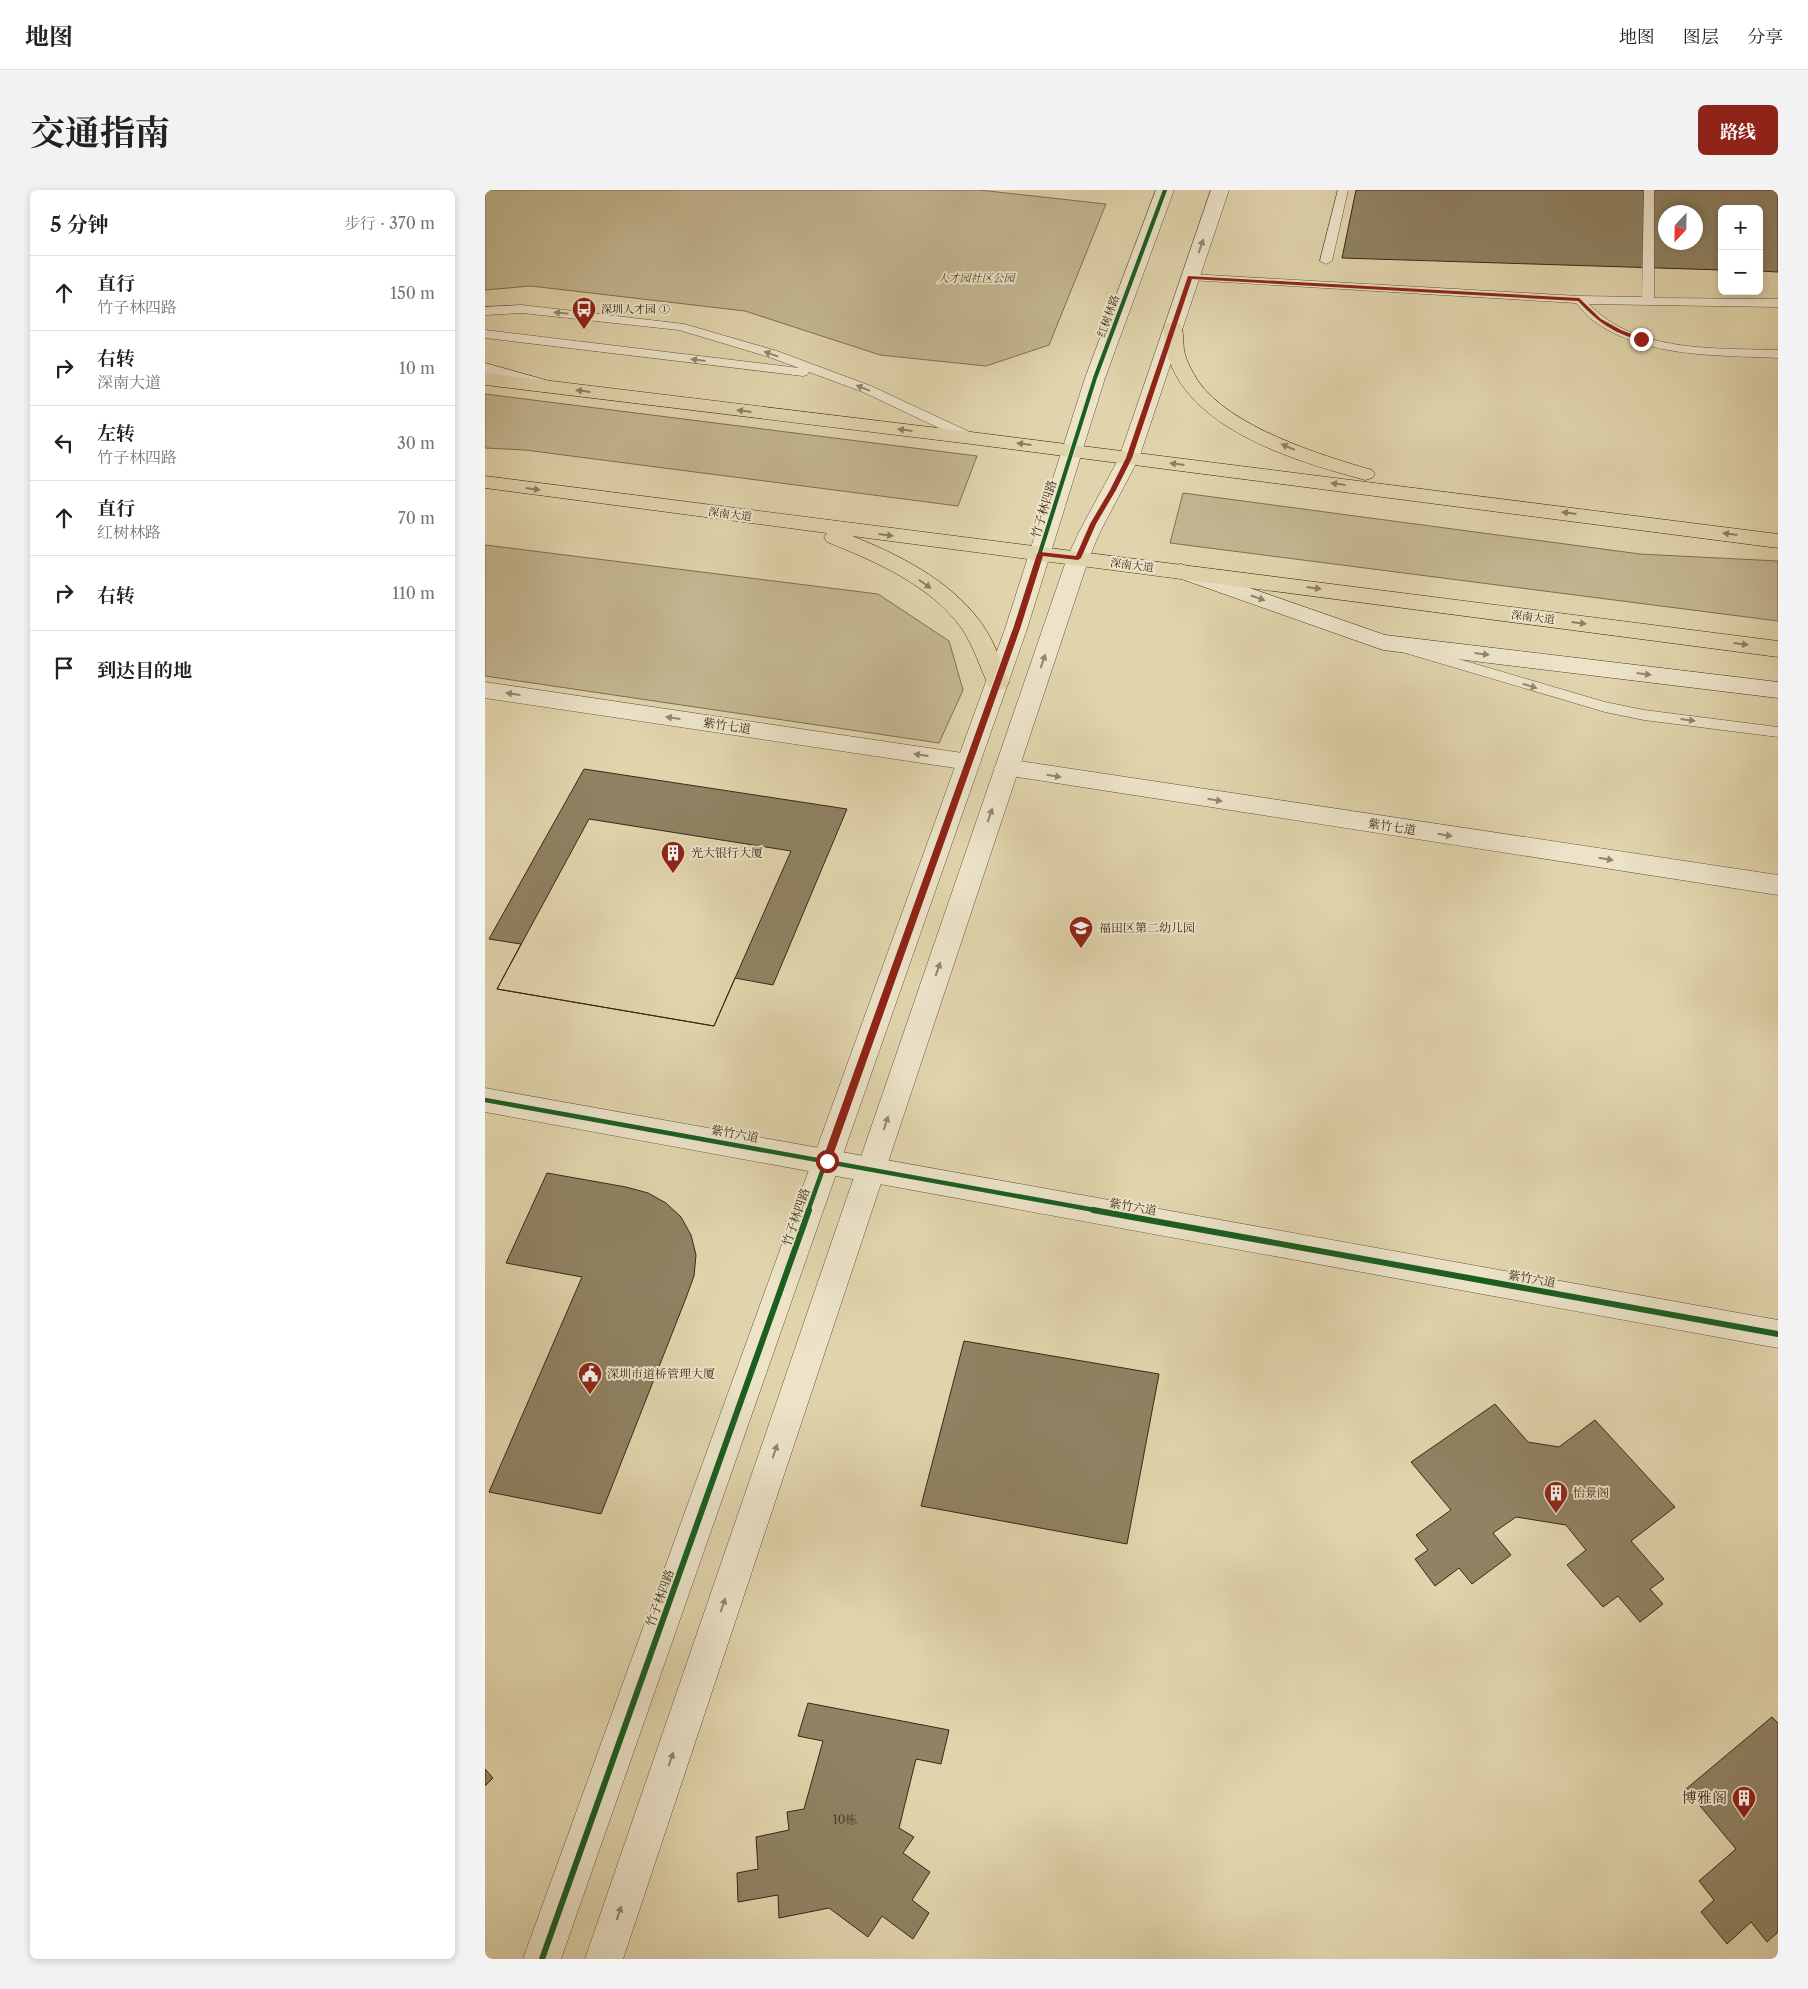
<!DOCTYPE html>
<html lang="zh">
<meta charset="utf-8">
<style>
:root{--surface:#fff;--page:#f2f2f2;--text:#222;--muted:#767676;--line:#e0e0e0;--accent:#8f2418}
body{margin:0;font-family:"Libre Caslon Text","Noto Serif SC",serif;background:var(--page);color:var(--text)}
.controls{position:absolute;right:15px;top:15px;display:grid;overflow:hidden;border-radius:8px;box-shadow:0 2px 8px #0003}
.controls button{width:45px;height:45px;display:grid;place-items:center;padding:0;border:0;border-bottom:1px solid var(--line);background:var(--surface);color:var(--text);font:25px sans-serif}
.compass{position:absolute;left:1173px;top:15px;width:45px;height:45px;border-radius:50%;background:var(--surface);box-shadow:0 2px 8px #0003;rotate:202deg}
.stop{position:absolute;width:15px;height:15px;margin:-11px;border:4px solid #8f2418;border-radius:50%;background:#fff}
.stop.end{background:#8f2418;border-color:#fff;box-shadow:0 1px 5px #0008}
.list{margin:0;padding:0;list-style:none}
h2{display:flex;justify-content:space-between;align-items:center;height:65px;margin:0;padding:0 20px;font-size:21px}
h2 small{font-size:16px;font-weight:400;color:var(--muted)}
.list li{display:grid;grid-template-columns:32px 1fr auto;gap:15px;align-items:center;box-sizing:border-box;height:75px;padding:0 20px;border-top:1px solid var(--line)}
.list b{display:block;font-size:19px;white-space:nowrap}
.list p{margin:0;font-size:16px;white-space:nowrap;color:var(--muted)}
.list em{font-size:16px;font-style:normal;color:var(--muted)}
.icon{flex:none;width:28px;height:28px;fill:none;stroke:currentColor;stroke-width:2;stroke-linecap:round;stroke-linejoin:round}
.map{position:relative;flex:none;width:1293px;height:1769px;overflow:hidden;border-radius:8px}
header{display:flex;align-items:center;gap:30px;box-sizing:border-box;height:70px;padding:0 25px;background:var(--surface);border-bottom:1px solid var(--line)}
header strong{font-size:24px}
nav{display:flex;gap:28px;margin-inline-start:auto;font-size:18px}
.intro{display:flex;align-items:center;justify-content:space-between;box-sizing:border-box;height:120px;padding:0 30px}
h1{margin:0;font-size:35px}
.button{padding:12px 22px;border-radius:8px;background:var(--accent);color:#fff;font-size:18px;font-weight:700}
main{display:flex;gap:30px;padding:0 30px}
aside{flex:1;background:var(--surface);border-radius:8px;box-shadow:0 2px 8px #0003}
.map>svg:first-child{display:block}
.green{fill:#c4b792;stroke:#7e7052}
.building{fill:#908263;stroke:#382913;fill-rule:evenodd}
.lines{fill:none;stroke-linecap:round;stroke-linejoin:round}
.service-casing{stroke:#625439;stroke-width:1}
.minor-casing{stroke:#625439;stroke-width:1}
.tertiary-casing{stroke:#625439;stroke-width:1}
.secondary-casing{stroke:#382913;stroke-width:1}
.primary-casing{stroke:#382913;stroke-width:1}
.service{fill:#ece3c9;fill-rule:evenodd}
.minor{fill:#ece3c9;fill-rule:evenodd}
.tertiary{fill:#ece3c9;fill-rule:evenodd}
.secondary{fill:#ece3c9;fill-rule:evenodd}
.primary{fill:#e1d4ac;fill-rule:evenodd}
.cycleway-far2-casing{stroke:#ece3c9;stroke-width:6}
.cycleway-far1-casing{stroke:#ece3c9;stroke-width:8}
.cycleway-casing{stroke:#ece3c9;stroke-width:9}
.cycleway-far2{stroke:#1b5e20;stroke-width:4}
.cycleway-far1{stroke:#1b5e20;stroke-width:4.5}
.cycleway{stroke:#1b5e20;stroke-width:6}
.oneway{fill:#92866e}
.oneway2{fill:#8c7e60}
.route{fill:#8f2418}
.labels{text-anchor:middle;stroke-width:4;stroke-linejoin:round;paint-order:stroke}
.far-park-label{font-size:11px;font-style:italic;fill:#54452c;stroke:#ece3c9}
.far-poi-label{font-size:11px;fill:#382913;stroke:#ece3c9;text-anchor:start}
.far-street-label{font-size:11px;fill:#382913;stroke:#ece3c9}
.street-label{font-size:12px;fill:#382913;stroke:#ece3c9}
.poi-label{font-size:12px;fill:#382913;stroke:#ece3c9;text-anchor:start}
.near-number-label{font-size:12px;fill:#4e3f27}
.near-poi-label{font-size:15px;fill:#382913;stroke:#ece3c9;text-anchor:end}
</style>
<header>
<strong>地图</strong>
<nav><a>地图</a><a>图层</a><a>分享</a></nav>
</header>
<div class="intro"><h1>交通指南</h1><a class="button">路线</a></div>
<main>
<aside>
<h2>5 分钟<small>步行 · 370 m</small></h2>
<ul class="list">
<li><svg class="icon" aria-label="ahead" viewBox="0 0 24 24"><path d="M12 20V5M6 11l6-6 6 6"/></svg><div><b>直行</b><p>竹子林四路</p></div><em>150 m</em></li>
<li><svg class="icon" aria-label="right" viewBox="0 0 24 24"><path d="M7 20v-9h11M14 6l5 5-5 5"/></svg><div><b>右转</b><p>深南大道</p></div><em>10 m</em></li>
<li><svg class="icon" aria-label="left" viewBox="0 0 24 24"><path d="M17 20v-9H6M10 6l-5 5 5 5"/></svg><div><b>左转</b><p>竹子林四路</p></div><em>30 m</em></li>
<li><svg class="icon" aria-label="ahead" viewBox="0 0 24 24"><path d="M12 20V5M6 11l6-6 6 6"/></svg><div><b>直行</b><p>红树林路</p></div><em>70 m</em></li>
<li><svg class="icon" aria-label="right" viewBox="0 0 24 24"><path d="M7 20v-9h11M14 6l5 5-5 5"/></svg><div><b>右转</b></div><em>110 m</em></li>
<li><svg class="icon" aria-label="arrive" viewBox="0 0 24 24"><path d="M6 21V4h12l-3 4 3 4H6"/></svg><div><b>到达目的地</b></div></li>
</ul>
</aside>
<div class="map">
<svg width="1293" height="1769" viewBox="0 0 1293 1769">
<rect width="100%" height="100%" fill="#e1d4ac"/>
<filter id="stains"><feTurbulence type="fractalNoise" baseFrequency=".004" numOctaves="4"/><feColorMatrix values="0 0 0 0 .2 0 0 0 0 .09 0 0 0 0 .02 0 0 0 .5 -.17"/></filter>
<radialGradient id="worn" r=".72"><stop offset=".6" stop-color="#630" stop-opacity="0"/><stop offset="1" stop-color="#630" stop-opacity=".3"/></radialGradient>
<path class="green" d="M0 0H494L621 14 564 155 501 176 395 165 260 121 46 96 0 100Z
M0 204 492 266 473 316 40 260 0 258Z
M698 303 1155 364 1293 371V431L685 353Z
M0 355 393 404 464 451 478 500 454 553 0 486Z"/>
<path class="building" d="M871 0H1293V82L1274 81V19H1237V80L857 68ZM1180 22H1210V52H1180Z
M99 579 362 619 288 795 250 788 229 836 12 799 36 754 4 749Z
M104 629 306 661 229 836 12 799Z
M62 983 141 997 163 1003 181 1013 196 1027 206 1045 211 1065 209 1086 201 1108 116 1324 4 1302 97 1087 21 1073Z
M479 1151 674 1184 642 1354 436 1316Z
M1010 1214 1043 1252 1074 1257 1110 1230 1190 1317 1146 1351 1179 1389 1165 1399 1178 1414 1155 1432 1133 1406 1118 1417 1082 1375 1101 1360 1081 1335 1031 1327 1008 1343 1026 1365 987 1394 974 1378 950 1396 930 1369 943 1360 931 1345 966 1320 926 1272Z
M323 1513 464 1540 456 1574 431 1569 414 1638 429 1647 418 1663 445 1682 427 1710 444 1723 428 1749 397 1726 383 1747 344 1718 294 1728 293 1705 253 1712 252 1683 273 1679 271 1647 304 1640 302 1622 319 1619 338 1551 313 1546Z
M1287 1527 1293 1533V1742L1282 1752 1266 1732 1242 1754 1216 1722 1229 1710 1214 1691 1251 1659 1201 1599Z
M0 1579 8 1588 0 1596Z"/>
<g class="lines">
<defs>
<path id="service" d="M853 0H863L847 71 841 74 835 71Z
M1159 0H1169V108L1293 109V117L1104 114C1150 163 1231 158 1293 160V168C1233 165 1161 168 1110 132 1103 127 1097 120 1091 113L705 90 699 87 705 84 1094 106 1157 107Z
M37 115 199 134 292 161 386 196 491 245 492 248 491 251H481L378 202 324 182 322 185 318 186 0 148V140L314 178 284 167 194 140 37 123 0 125V117Z
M922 454 1120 512 1159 520 1293 537V547L1159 530 1120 522 917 462 915 459 917 456Z"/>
<path id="minor" d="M0 492 484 564 492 566 496 572 492 578 484 580 0 508Z
M521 569 1293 685V705L513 584 509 578 513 572Z
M0 898 1293 1130V1158L0 922Z"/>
<path id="tertiary" d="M671 0H689L620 188 542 439 76 1769H38L520 439 600 188Z
M726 0H744L654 268 615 342 604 368 138 1769H100L582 368 594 342 634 268Z"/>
<path id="secondary" d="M0 173 68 192 71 196 68 200 61 202 0 185Z
M696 374 900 445 1293 492V508L898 460 688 386 685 381 688 376Z"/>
<path id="primary" d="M688 132 695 134C699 141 698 151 699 160 701 171 707 181 713 191 745 237 835 265 887 280L890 284 887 288 880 290 873 288C800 268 679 231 679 138L681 134Z
M0 183 486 242 1293 344V358L486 254 0 195Z
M0 286 1293 451V467L367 346C413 364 464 390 494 430 508 448 516 471 524 492L521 498 513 500 505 498 502 492C494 475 488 455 477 439 447 396 390 371 342 352L339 347 342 343 0 298Z"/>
</defs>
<use href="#service" class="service-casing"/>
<use href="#minor" class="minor-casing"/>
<use href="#tertiary" class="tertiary-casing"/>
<use href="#secondary" class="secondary-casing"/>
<use href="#primary" class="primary-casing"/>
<use href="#service" class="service"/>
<use href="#minor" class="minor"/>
<use href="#tertiary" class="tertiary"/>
<use href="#secondary" class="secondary"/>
<use href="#primary" class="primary"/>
<defs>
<path id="cycleway-far2" d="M529 445 610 188 680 0"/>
<path id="cycleway-far1" d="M0 910 615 1021
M323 1021 529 443"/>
<path id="cycleway" d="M608 1020 1293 1144
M57 1769 324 1020"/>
</defs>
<use href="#cycleway-far2" class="cycleway-far2-casing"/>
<use href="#cycleway-far1" class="cycleway-far1-casing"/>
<use href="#cycleway" class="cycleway-casing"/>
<use href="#cycleway-far2" class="cycleway-far2"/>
<use href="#cycleway-far1" class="cycleway-far1"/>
<use href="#cycleway" class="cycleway"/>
</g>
<defs><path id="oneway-solid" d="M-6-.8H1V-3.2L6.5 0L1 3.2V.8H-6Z" transform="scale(1.25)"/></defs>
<g class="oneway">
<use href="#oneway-solid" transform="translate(716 56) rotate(-71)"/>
<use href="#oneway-solid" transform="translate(76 123) rotate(-174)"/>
<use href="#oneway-solid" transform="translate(286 164) rotate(-161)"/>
<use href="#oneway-solid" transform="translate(213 170) rotate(-173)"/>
<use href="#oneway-solid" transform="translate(378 198) rotate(-158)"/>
<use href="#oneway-solid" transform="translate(773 408) rotate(19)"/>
<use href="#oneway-solid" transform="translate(997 464) rotate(7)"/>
<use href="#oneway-solid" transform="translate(558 471) rotate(-71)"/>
<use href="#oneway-solid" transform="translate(1159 484) rotate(7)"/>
<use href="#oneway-solid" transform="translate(1045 496) rotate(17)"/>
<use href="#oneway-solid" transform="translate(28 504) rotate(-172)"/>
<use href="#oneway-solid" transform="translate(188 528) rotate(-172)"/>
<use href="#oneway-solid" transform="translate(1203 530) rotate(7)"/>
<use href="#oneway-solid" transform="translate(436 565) rotate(-172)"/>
<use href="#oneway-solid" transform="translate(569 586) rotate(9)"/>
<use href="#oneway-solid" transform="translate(730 610) rotate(9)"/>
<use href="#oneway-solid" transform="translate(505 625) rotate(-71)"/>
<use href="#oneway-solid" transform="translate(960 645) rotate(9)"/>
<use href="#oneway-solid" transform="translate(1121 669) rotate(9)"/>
<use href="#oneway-solid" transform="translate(453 779) rotate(-71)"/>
<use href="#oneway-solid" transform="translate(401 933) rotate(-72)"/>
<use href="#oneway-solid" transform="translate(290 1261) rotate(-71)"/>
<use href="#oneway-solid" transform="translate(238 1415) rotate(-71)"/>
<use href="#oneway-solid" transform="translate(186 1569) rotate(-71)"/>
<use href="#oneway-solid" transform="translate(134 1723) rotate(-71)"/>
</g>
<g class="oneway2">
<use href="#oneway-solid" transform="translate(98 201) rotate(-173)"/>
<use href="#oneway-solid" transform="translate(259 221) rotate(-173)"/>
<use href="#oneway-solid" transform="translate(420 240) rotate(-173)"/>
<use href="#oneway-solid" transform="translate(539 254) rotate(-173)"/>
<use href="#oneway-solid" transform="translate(803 257) rotate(-157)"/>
<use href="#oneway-solid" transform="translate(692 274) rotate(-173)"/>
<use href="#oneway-solid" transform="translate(853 294) rotate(-173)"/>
<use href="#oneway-solid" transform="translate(48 299) rotate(7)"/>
<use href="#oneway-solid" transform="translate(1084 323) rotate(-173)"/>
<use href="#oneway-solid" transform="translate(1245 344) rotate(-173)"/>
<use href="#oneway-solid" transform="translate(401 345) rotate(7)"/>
<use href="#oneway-solid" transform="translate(440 394) rotate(35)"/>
<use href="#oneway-solid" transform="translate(829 398) rotate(7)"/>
<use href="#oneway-solid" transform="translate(1094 433) rotate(7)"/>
<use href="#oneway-solid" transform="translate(1256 454) rotate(7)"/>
</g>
<path class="route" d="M703 86 1094 108 1116 129 1136 140 1159 149 1156 151C1127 142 1114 133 1093 111L707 89 647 268 631 300 611 334 596 368 593 370 558 366 535 439 346 971 344 974H339L337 971 528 439 552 364 555 362 591 366 605 334 625 300 641 268Z"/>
<defs>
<symbol id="bus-pin" viewBox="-11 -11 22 30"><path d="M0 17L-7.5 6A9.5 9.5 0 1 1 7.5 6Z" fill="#8f2418" stroke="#ece3c9"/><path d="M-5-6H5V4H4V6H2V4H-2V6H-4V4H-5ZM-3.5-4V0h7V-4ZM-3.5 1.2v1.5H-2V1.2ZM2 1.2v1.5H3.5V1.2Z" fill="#fff"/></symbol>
<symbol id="building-pin" viewBox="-11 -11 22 30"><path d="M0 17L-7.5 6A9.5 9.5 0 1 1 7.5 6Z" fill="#8f2418" stroke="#ece3c9"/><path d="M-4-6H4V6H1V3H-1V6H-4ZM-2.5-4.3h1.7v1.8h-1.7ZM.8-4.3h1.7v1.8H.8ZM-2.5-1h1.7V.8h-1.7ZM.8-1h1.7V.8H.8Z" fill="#fff"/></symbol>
<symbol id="school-pin" viewBox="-11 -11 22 30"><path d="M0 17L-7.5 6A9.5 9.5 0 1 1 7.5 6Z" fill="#8f2418" stroke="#ece3c9"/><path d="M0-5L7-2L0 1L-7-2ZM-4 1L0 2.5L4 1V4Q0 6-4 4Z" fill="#fff"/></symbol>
<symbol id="civic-pin" viewBox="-11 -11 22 30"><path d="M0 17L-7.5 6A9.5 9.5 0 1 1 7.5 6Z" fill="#8f2418" stroke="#ece3c9"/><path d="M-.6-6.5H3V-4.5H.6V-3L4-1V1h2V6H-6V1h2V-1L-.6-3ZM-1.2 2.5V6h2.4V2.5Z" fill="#fff"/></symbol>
</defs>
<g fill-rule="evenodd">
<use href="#bus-pin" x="85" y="105" width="28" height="38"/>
<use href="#building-pin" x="174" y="649" width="28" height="38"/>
<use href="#school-pin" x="582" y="724" width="28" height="38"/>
<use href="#civic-pin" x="91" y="1170" width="28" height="38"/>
<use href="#building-pin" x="1057" y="1289" width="28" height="38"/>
<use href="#building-pin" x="1245" y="1594" width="28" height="38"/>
</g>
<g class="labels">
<g class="far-park-label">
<text x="491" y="92">人才园社区公园</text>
</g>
<g class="far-poi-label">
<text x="116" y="123">深圳人才园 ①</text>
</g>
<g class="far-street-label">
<text transform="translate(623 126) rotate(-70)" y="4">红树林路</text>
<text transform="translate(245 324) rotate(7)" y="4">深南大道</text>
<text transform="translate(647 375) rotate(7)" y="4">深南大道</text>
<text transform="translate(1048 427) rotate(7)" y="4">深南大道</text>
</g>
<g class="street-label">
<text transform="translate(559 319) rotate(-73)" y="4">竹子林四路</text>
<text transform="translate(242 536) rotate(8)" y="4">紫竹七道</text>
<text transform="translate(907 637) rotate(9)" y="4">紫竹七道</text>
<text transform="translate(250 944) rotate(10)" y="4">紫竹六道</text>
<text transform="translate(648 1017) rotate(10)" y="4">紫竹六道</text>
<text transform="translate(311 1027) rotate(-71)" y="4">竹子林四路</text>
<text transform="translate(1047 1089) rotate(10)" y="4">紫竹六道</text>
<text transform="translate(175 1408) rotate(-70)" y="4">竹子林四路</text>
</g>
<g class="poi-label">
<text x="206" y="667">光大银行大厦</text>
<text x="614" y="742">福田区第二幼儿园</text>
<text x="122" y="1188">深圳市道桥管理大厦</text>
<text x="1088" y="1307">怡景阁</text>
</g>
<g class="near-number-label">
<text x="360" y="1634">10栋</text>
</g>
<g class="near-poi-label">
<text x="1242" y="1613">博雅阁</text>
</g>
</g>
<rect width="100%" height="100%" filter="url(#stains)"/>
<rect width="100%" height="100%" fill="url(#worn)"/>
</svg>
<div class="controls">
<button>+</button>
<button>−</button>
</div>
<svg class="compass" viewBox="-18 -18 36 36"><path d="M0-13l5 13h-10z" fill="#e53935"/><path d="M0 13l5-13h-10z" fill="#767676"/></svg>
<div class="stop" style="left:342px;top:971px"></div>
<div class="stop end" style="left:1156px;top:149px"></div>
</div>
</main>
